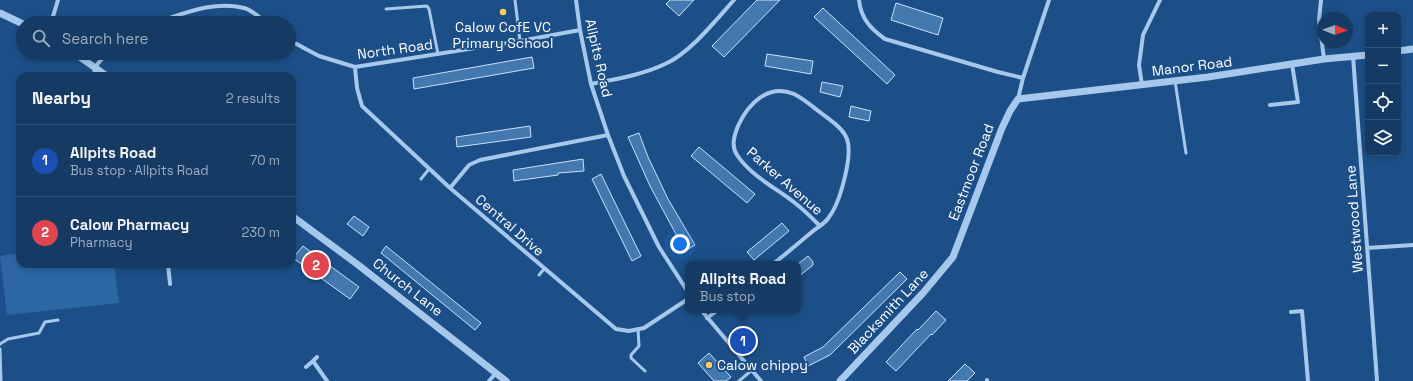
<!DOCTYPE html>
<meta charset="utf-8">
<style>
:root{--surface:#153b65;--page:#22466e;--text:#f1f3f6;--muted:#9dadbf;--line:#345579;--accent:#d6ab8b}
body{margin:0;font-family:"Space Grotesk",sans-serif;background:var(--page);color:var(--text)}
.controls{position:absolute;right:12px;top:12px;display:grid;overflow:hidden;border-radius:8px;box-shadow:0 2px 6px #0003}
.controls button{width:36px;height:36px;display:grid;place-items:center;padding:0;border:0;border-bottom:1px solid var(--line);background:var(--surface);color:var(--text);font:20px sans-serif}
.compass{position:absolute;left:1317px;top:12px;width:36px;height:36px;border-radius:50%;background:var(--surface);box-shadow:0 2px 6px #0003;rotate:91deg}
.you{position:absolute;left:680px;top:244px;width:14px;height:14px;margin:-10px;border:3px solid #fff;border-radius:50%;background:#1a73e8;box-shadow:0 0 0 6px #1a73e833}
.badge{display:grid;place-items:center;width:26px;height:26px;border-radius:50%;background:var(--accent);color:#fff;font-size:13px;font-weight:700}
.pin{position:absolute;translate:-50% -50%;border:2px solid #fff;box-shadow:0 1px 4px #0006}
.popup{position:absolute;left:685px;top:261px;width:116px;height:52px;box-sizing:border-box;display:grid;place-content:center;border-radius:8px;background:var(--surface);filter:drop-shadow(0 1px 3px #0005);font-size:13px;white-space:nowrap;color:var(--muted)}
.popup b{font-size:15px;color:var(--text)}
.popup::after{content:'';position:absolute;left:50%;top:100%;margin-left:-8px;border:8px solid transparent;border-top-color:var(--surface)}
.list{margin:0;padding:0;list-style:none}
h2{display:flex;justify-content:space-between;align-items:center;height:52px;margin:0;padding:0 16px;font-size:17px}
h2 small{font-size:13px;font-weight:400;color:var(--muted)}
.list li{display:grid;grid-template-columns:26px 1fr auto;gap:12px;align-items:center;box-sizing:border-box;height:72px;padding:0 16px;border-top:1px solid var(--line)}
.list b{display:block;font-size:15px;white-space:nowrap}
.list p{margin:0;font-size:13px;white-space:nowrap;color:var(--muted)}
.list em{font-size:13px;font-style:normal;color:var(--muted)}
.icon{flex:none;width:22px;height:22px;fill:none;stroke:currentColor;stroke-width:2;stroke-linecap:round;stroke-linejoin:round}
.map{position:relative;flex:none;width:1413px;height:381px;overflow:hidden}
.search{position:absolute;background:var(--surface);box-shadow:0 2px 6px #0003;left:16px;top:16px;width:280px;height:44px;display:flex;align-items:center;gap:10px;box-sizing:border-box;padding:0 14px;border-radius:22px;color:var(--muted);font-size:15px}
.panel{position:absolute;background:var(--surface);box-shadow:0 2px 6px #0003;left:16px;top:72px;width:280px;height:196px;border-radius:12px}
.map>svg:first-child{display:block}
.green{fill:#2c67a4}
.building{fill:#4479b0;stroke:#cae1f9}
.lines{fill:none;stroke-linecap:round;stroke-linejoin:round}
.service{stroke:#a5c8ec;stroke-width:3}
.minor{stroke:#a5c8ec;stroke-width:4}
.tertiary{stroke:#a5c8ec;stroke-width:7}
.poi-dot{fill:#fcc962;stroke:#1c4f87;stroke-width:1.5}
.labels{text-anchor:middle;stroke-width:4;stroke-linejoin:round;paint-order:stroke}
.poi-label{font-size:14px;fill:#fff;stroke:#1c4f87}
.street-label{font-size:14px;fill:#fff;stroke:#1c4f87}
</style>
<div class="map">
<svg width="1413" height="381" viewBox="0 0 1413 381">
<rect width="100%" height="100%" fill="#1c4f87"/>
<path class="green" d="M20 253V264H114L119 303 7 315 0 256Z"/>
<path class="building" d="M670 0H694L679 16 666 4Z
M757 0H780L724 57 712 46Z
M896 3 943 18 938 35 891 20Z
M823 8 895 75 887 84 814 17Z
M767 54 813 61 811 74 765 66Z
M532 57 534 68 414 89 413 78Z
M822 82 843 86 840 97 820 92Z
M851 106 871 111 869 121 849 117Z
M530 126 531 137 457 147 456 137Z
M639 133 648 157 668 199 695 245 685 251 650 186 628 137Z
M699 147 755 194 747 203 691 156Z
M583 159 584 171 558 173V175L514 181 513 170Z
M601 174 641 256 632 261 592 179Z
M354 216 369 227 363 236 347 224Z
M782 223 789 231 754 260 747 252Z
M303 246 359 287 350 299 293 258Z
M386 246 481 323 475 330 381 253Z
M808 256 813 262V265L798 277V264Z
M900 272 907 279 830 355 808 366 804 357 823 347Z
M936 311 946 320 932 335 931 334 896 371 886 362 917 329 918 330Z
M709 353 731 377 726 381H714L698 363Z
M965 364 975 373 967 381H948Z"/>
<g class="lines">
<path class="service" d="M515 0 520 41
M386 9 427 6 429 9 438 54
M1175 81 1186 153
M421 179 429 169
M539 275 544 269
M638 329 639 346 631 355V358L645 371
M0 344 8 339 39 333 45 322 58 320
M0 349 1 380
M739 381 752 370"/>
<path class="minor" d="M576 0 580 30 591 84 608 135 624 176 659 247 688 292
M859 0C861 19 871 29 885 39L998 72 1023 78
M1321 0 1319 20 1324 59
M51 23 58 0
M154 23C183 14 213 0 244 8 252 10 260 18 267 23
M289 40 319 56 355 67 520 41 580 30
M1353 56 1377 381
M355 67 357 88 362 106 450 188 616 329 629 331 644 328 688 299
M94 76 95 67 107 53
M591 84C616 79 642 75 665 64 690 53 716 20 734 0
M1142 85 1139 65 1143 35 1160 0
M1018 99 1023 78 1049 0
M1270 105 1298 102 1292 64
M450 188 469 165 480 160 608 135
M1367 248 1413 245
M168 264 170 284
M773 264C787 253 800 242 813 231 818 227 826 223 829 217 840 203 853 156 847 139 843 128 830 120 821 113 813 107 804 99 794 94 768 83 748 104 738 126 734 136 731 146 737 155 751 176 776 188 795 203 804 210 812 218 820 226
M701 310 761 381
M1291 312 1302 311 1308 381
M707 318 718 310
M313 361 317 357
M306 367 313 361 327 381
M987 380V381
M489 381 496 373"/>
<path class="tertiary" d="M0 13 23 24
M1398 51 1413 49
M74 53 107 76
M292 216 357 264 506 381
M840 381 923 293 953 257 1002 128 1010 111 1018 99 1208 77 1324 59 1368 55"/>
</g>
<g class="poi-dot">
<circle cx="503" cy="12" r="4"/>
<circle cx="709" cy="365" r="4"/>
</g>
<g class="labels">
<g class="poi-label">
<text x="503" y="32">Calow CofE VC<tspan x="503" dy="16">Primary School</tspan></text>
<text x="717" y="370" text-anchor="start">Calow chippy</text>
</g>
<g class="street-label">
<text transform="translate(395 49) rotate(-8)" y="5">North Road</text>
<text transform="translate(599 58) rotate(77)" y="5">Allpits Road</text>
<text transform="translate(1192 66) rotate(-7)" y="5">Manor Road</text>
<text transform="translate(971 172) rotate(-69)" y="5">Eastmoor Road</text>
<text transform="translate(785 181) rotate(41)" y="5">Parker Avenue</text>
<text transform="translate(1354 219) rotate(-94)" y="5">Westwood Lane</text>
<text transform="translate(510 225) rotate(41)" y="5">Central Drive</text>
<text transform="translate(408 287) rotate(38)" y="5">Church Lane</text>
<text transform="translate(888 311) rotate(-47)" y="5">Blacksmith Lane</text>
</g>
</g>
</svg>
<div class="controls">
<button>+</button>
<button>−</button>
<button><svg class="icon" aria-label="locate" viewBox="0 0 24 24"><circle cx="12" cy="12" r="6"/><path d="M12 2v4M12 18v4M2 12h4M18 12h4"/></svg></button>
<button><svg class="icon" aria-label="layers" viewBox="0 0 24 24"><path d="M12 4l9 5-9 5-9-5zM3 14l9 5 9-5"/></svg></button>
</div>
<svg class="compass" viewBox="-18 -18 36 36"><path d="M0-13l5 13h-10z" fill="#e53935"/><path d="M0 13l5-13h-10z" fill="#9dadbf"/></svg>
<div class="you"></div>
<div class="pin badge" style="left:743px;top:341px;background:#1a4fb4">1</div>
<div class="popup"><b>Allpits Road</b>Bus stop</div>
<div class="pin badge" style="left:316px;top:265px;background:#e0444e">2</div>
<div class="search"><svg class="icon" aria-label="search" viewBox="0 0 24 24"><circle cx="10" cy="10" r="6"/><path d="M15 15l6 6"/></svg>Search here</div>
<section class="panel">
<h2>Nearby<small>2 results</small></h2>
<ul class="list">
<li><span class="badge" style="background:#1a4fb4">1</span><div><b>Allpits Road</b><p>Bus stop · Allpits Road</p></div><em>70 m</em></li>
<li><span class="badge" style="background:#e0444e">2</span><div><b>Calow Pharmacy</b><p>Pharmacy</p></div><em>230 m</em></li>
</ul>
</section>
</div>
